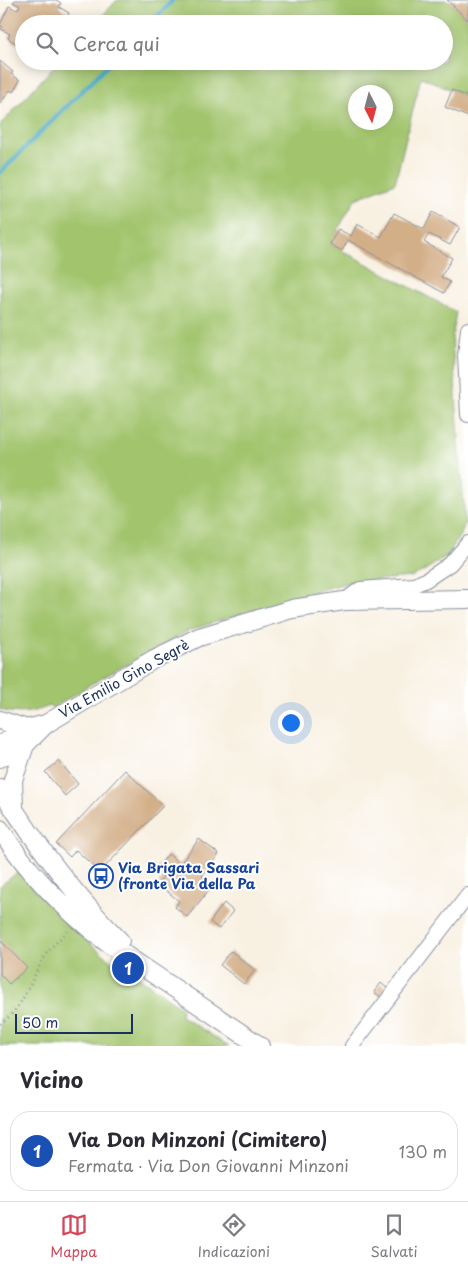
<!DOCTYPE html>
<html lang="it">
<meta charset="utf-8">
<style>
:root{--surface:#fff;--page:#f7f7f7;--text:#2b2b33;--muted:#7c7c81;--line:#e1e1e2;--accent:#d1495b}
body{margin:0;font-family:"Playpen Sans",sans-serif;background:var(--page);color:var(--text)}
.compass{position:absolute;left:348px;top:85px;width:45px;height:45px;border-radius:50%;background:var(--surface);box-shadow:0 2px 12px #0003;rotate:174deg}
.scale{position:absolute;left:15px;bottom:12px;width:118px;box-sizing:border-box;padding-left:5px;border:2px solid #1b2f5e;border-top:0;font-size:14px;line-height:18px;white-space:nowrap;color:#1b2f5e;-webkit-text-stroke:4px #fff;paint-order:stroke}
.you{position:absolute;left:290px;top:722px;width:18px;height:18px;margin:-12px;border:4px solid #fff;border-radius:50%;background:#1a73e8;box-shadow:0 0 0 8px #1a73e833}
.badge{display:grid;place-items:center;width:32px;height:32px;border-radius:50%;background:var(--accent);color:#fff;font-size:16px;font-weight:700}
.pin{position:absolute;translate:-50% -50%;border:2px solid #fff;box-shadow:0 1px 5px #0006}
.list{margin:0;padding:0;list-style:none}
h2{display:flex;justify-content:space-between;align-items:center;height:65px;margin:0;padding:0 20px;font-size:21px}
h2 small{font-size:16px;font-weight:400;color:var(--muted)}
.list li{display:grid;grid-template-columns:32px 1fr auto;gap:15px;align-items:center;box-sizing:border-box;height:80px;margin:0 10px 10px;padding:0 10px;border:1px solid var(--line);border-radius:20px}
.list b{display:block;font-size:19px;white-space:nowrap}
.list p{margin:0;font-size:16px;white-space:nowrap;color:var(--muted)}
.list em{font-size:16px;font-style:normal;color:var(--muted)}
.icon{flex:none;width:28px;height:28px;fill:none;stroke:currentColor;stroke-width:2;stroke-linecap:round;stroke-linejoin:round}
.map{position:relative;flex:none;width:468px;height:1046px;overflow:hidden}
.search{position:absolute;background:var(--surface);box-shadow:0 2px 12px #0003;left:15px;right:15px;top:15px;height:55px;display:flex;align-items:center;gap:12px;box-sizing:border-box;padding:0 18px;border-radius:28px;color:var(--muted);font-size:19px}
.sheet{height:155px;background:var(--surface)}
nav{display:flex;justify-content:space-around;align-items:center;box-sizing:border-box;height:70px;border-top:1px solid var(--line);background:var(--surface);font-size:14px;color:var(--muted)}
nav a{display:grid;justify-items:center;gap:2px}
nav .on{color:var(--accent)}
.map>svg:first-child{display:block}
.green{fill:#a2c46d;stroke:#5e7a66;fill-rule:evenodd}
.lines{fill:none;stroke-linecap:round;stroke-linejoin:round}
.stream{stroke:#49aac8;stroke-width:4.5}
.building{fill:#d3af88}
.minor-casing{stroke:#8a90a0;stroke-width:16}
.tertiary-casing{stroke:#8a90a0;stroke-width:20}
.path{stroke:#8a90a0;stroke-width:2.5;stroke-dasharray:1 4;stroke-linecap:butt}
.minor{stroke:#fff;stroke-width:14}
.tertiary{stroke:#fff;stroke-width:18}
.labels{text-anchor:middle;stroke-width:4;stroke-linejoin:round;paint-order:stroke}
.street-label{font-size:14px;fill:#1b2f5e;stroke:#fff}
.transit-label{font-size:14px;font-weight:bold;fill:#164399;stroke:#fff;text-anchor:start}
</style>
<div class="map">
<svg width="468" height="1046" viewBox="0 0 468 1046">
<rect width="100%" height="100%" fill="#fff"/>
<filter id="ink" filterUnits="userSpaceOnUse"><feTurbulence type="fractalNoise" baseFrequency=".02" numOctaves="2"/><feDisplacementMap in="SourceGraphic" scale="10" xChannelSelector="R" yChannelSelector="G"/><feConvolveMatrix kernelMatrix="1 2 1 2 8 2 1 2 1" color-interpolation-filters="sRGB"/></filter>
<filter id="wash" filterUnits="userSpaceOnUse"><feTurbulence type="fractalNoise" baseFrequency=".0096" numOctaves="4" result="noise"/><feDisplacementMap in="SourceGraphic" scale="20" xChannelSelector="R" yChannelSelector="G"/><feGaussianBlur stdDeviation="1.12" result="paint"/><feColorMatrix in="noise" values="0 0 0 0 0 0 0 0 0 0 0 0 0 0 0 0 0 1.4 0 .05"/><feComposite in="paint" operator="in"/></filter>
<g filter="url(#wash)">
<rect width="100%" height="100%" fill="#f8f0e1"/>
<path class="green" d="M117 0H447L468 20V97L421 77 395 183 355 199 330 244 456 312 452 339 465 522 462 532 447 556 422 572 411 577 347 583 296 596 188 631 91 684 53 708 50 706C32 713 19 715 0 710V125L59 61H444V24H95ZM356 92H386V122H356Z
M19 871C48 910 84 939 122 969L125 967 182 1008 181 1016 229 1046H0V886Z"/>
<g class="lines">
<path class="stream" d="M150 24 173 0
M0 173 112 61"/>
</g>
<g id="blocks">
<path class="building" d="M15 0H56L61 3 59 7 69 13 63 24H24V49L8 38 10 34 1 29 3 27 0 25 9 6 17 10 20 6 13 2Z
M447 0H468V20Z
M0 61 13 72 11 74 20 80 13 92 10 90 0 104Z
M452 90 468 97V117L445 107Z
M433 212 460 227 450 245 429 234 424 242 452 258 441 277 450 282 444 293 348 240 342 251 330 244 338 229 351 236 357 224 381 237 394 213 424 229Z
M59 761 78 784 65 796 45 772Z
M125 770 163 806 100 872 76 850 70 857 56 844Z
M199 839 219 854 202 876 213 885 187 917 175 907 179 901 158 884 163 877 155 871 168 854 180 864Z
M224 903 233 911 219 929 210 922Z
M0 940 27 968 9 984 0 974Z
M231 951 255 970 244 984 220 965Z
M381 983 388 989 382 998 374 992Z"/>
</g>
</g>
<g filter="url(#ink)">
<use href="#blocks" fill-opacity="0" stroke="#8a90a0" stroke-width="1"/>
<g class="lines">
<defs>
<path id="minor" d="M468 329 465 355 468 415
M344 601 360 589 414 585 426 580 450 564 468 543
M352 1046 468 895"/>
<path id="tertiary" d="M0 720 27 729 46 724
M0 745 27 729
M0 758 25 745 46 724 154 659 199 637 292 609 344 601 468 599
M0 788C35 843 73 894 120 941
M14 808 13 780 25 745
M0 829C28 873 65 910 106 942L260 1046"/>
</defs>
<use href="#minor" class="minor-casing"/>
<use href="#tertiary" class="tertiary-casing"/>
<path class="path" d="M0 1024C24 1009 32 975 47 953 53 945 62 937 69 930"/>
<use href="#minor" class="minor"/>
<use href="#tertiary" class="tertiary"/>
</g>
</g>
<defs>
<symbol id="bus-ring" viewBox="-11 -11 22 22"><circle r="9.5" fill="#fff" stroke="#1a4fb4" stroke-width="1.5"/><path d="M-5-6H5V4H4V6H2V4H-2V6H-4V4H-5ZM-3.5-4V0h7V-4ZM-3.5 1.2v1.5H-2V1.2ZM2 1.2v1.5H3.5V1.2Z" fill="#1a4fb4"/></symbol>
</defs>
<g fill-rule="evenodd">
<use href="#bus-ring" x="87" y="862" width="28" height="28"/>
</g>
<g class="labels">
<g class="street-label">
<text transform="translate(124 679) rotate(-29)" y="5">Via Emilio Gino Segrè</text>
</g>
<g class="transit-label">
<text x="118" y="873">Via Brigata Sassari<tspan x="118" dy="16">(fronte Via della Pa</tspan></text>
</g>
</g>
</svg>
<svg class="compass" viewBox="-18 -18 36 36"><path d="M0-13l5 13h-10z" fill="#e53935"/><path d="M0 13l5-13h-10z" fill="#7c7c81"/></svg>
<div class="scale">50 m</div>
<div class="you"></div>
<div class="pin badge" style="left:128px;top:968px;background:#1a4fb4">1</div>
<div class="search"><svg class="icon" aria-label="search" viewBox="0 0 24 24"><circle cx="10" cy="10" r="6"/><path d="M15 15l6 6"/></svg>Cerca qui</div>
</div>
<section class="sheet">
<h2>Vicino<small></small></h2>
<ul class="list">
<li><span class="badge" style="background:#1a4fb4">1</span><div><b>Via Don Minzoni (Cimitero)</b><p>Fermata · Via Don Giovanni Minzoni</p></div><em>130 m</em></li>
</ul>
</section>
<nav>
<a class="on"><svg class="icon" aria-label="map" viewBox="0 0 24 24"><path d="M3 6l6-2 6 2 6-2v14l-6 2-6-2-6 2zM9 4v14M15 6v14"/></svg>Mappa</a>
<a><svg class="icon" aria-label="directions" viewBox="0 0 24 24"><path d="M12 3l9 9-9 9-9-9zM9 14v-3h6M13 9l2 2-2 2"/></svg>Indicazioni</a>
<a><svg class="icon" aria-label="saved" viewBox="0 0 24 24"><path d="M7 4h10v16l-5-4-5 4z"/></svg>Salvati</a>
</nav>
